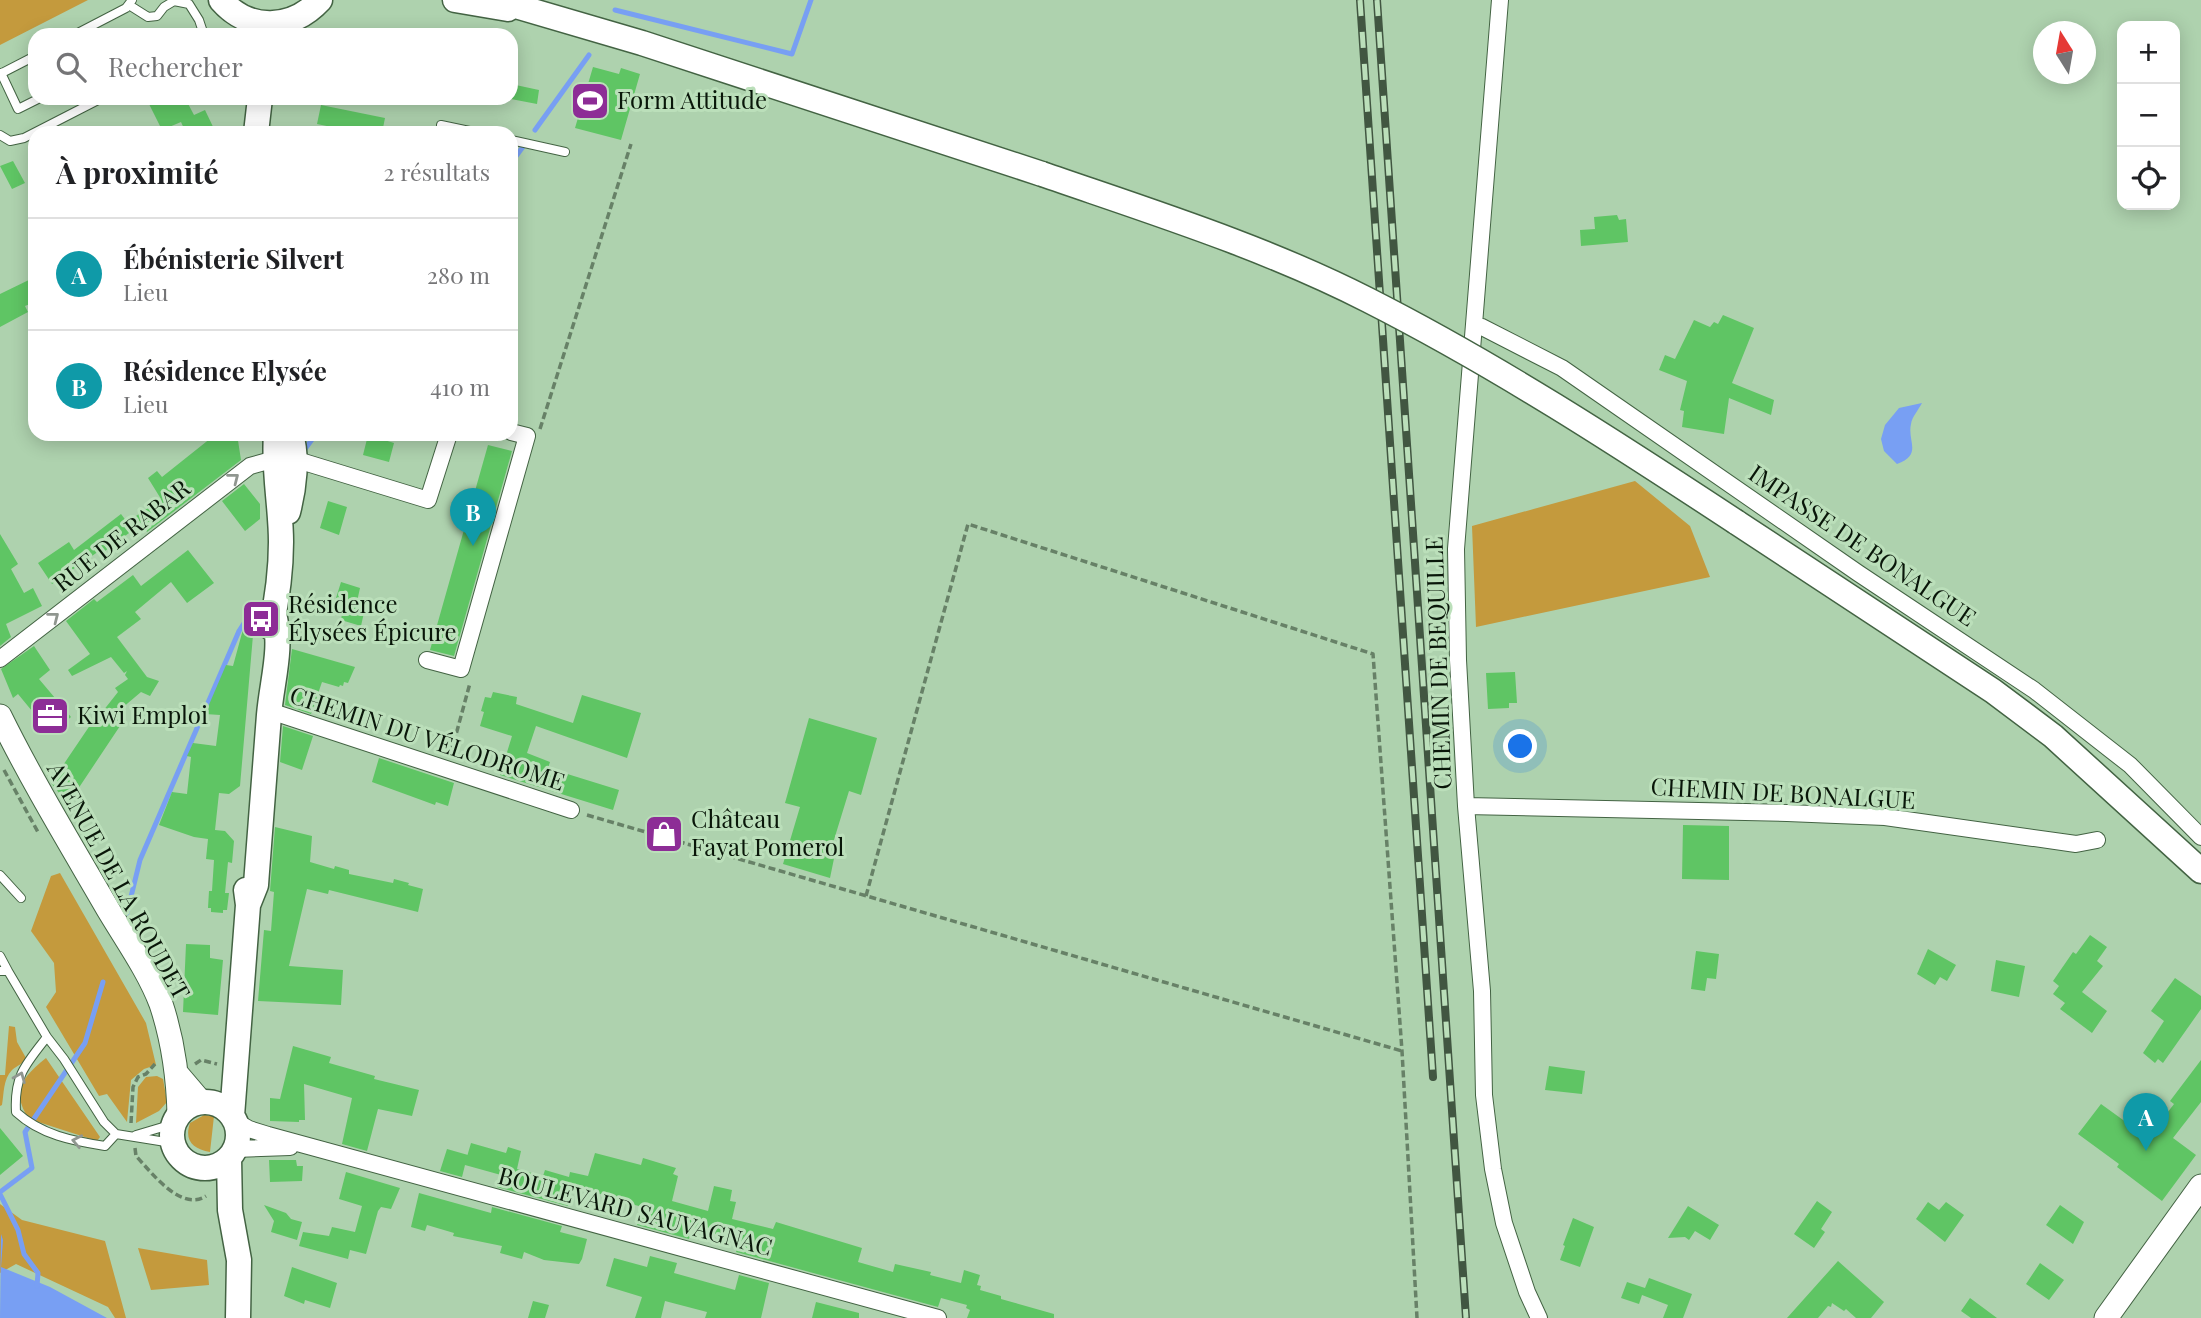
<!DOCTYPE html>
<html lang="fr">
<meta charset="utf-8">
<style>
:root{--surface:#fff;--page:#f2f2f2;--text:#202124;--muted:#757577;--line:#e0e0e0;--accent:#2563eb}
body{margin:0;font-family:"Playfair Display",serif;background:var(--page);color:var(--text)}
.controls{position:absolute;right:21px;top:21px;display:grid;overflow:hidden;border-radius:14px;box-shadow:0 4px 18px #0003}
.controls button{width:63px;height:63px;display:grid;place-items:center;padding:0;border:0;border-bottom:2px solid var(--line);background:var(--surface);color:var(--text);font:35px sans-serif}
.compass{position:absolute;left:2033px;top:21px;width:63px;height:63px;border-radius:50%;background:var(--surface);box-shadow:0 4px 18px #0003;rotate:349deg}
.you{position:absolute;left:1521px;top:747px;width:24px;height:24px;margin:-18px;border:5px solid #fff;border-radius:50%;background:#1a73e8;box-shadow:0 0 0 10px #1a73e833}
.badge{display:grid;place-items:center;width:46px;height:46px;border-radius:50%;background:var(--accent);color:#fff;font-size:23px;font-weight:700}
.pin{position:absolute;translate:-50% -58px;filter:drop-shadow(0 2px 4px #0008)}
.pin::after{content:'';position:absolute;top:37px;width:24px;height:21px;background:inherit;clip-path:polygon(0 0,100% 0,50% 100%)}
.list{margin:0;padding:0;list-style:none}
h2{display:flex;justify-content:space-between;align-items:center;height:91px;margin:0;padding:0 28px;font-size:30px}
h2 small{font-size:23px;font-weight:400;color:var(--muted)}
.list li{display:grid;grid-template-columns:46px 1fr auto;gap:21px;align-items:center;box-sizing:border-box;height:112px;padding:0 28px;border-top:2px solid var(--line)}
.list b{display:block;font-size:26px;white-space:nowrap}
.list p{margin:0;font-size:23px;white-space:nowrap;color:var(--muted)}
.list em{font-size:23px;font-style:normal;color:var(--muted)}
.icon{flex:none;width:38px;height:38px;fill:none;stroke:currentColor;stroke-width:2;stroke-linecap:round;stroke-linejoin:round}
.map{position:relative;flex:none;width:2201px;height:1318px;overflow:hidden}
.search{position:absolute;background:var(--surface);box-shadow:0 4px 18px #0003;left:28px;top:28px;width:490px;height:77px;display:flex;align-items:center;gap:18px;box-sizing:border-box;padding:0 24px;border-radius:21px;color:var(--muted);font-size:26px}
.panel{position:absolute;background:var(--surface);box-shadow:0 4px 18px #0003;left:28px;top:126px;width:490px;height:315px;border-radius:21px}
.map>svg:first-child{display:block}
.green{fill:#c49a3d}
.water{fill:#789ff3}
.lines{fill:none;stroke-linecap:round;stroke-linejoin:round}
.stream{stroke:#789ff3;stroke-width:5}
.building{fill:#5fc564}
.lane-casing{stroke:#436343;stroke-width:10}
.street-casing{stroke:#436343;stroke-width:18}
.secondary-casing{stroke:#436343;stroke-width:25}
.primary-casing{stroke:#436343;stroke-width:27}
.path{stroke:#678167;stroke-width:3.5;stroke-dasharray:7 3.5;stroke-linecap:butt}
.lane{stroke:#fff;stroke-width:8}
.street{stroke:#fff;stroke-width:16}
.secondary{stroke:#fff;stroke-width:23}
.primary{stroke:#fff;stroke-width:24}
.rail-casing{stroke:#415641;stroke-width:8}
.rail{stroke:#bbdfba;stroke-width:5;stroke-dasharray:16;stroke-linecap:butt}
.primary-bridge-casing{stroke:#436343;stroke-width:27;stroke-linecap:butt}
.primary-bridge{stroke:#fff;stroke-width:24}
.oneway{stroke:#909690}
.labels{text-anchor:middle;stroke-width:6;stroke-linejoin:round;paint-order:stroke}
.poi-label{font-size:24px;fill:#091609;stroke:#bbdfba;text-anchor:start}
.street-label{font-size:24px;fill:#091609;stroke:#bbdfba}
</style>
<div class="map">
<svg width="2201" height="1318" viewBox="0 0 2201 1318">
<rect width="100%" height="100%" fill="#aed2ae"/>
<path class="green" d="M0 0H88L0 45Z
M1635 481 1690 526 1710 577 1476 627 1472 526Z
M60 873 146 1023 156 1065 144 1069 131 1080 127 1122 107 1094 99 1096 46 1007 56 992 54 963 31 931 51 876Z
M9 1026 15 1027 17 1042 26 1058C22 1065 18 1065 12 1070 3 1079 4 1094 2 1105L0 1106V1075H5Z
M46 1058 100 1137 97 1141 29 1119C10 1090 23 1077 46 1058Z
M157 1076 163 1079 167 1102 159 1111 136 1123 138 1087 146 1077Z
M204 1115 214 1116 210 1152C193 1149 184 1141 190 1123Z
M0 1204 22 1220 105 1241 126 1318H115L108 1307 16 1264 0 1273Z
M138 1248 207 1260 209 1285 151 1290Z"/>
<path class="water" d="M1922 403C1919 409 1912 417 1911 424 1907 441 1923 455 1897 464L1884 451 1881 439 1885 425 1899 408Z
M1 1234 3 1240 1 1267 50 1287 107 1318H0Z"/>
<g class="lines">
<path class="stream" d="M615 10 792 54 811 0
M535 130 589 55
M511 163 525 144
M305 449 316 434
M127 913 140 860 239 631 248 617
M0 1192 32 1168 25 1132 85 1043 103 982
M0 1194 18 1230 24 1254 38 1273 37 1286"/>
</g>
<path class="building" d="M593 67 619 74 621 68 640 74 621 140 575 128Z
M511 84 539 90 537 104 511 99Z
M146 98H185L194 115 205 110 216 133H186L181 122 162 130Z
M321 105 385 118 382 133H350L351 131 317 124Z
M13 161 25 183 12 189 0 166Z
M1617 215 1619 220 1626 219 1628 242 1581 246 1580 230 1595 229 1594 217Z
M35 277V302L25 306 28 312 0 327V294Z
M1723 315 1754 328 1732 383 1774 400 1771 415 1729 398 1724 434 1682 427 1684 411 1680 410 1687 381 1659 370 1665 355 1675 359 1694 320 1710 327 1714 322 1718 324Z
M216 434H237L241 460 147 532 136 516 161 499 148 478 157 471 162 477Z
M368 435 394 443 389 462 363 455Z
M488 445 512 451 454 656 430 650Z
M244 484 260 504V519L245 531 222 501Z
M328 501 347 507 339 535 320 528Z
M121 514 133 530 101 554 99 551 52 584 38 563 69 542 74 550Z
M0 534 18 564 11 569 24 593 33 588 42 606 6 624 11 637 0 646Z
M188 550 214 583 187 603 171 582 135 612 141 619 117 637 147 677 159 681 150 696 141 692 115 714 124 720 68 804 51 783 101 709 103 711 118 692 115 688 128 679 125 675 127 671 124 673 111 657 72 676 68 670 90 654 66 621 94 599 97 602 133 575 141 586Z
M341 582 360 588 356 606 365 608 361 626 341 620 342 614 332 611Z
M248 611 255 612 240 786 229 794 219 793 215 830 225 831 234 841 232 863 228 862 225 893H229L227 910H223V913L211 912V908H208L209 891H212L214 860 206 859 208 839 194 837 159 825 172 792 187 794 191 757 187 756 193 743 216 746 220 715 205 714 226 665 233 666Z
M34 646 50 670 39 679 71 717 51 734 18 694 13 698 1 669Z
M292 649 355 667 348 683 344 682 343 686 340 685 339 687 322 682 311 714 285 705Z
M1515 672 1517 703H1509V708L1488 709 1486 673Z
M493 692 517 697 516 704 573 723 582 695 641 713 627 758 536 726 527 753 550 762 548 768 619 790 613 810 500 775 512 736 480 726 484 712 481 711 485 697 491 698Z
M809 718 877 738 861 795 849 791 833 843 837 844 830 878 783 864 800 807 785 803Z
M283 726 313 736 302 770 280 762Z
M379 758 454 783 448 806 436 802 435 805 372 782Z
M1683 825 1729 826V880L1682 879Z
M275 827 312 836 310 862 334 869 335 866 349 870V874L393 883 394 879 409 883 408 885 423 889 418 912 329 890 328 894 307 889 289 966 343 970 341 1005 258 1001 264 930 271 931 274 892 270 891Z
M2090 935 2107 947 2097 961 2103 966 2082 992 2107 1011 2092 1033 2060 1009 2065 1003 2053 994 2059 986 2053 981 2073 952 2076 954Z
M186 944 210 945V958L223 960 218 1015 183 1012Z
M1928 949 1956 965 1947 981 1940 977 1935 985 1917 974Z
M1696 951 1719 954 1716 979 1707 978 1705 991 1691 989Z
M1996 960 2025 966 2019 997 1991 991Z
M2175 978 2201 996V1009L2163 1063 2158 1059 2155 1063 2143 1053 2164 1021 2151 1011Z
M293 1046 331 1057 329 1063 375 1076 374 1079 419 1090 412 1116 378 1109 367 1151 342 1144 352 1098 304 1084 305 1120H299V1122L270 1121V1098L280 1099Z
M2201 1060V1102L2173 1138 2196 1155 2162 1201 2117 1167 2119 1164 2078 1134 2101 1104 2148 1138 2174 1104 2170 1101Z
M1549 1066 1585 1071 1582 1094 1545 1090Z
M0 1128 23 1156 0 1175Z
M471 1143 506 1153 508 1147 521 1151 517 1169 543 1176 545 1170 569 1177 570 1172 588 1176 595 1153 641 1165 643 1158 676 1168 673 1174 678 1176 672 1201 708 1211 714 1186 732 1190 730 1201 736 1202 732 1219 773 1229 776 1222 862 1248 858 1262 893 1272 895 1264 931 1272 930 1275 961 1283 964 1270 980 1275 977 1285 981 1286 980 1290 1001 1296V1299L1054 1314V1318H967L970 1310 966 1308 967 1305 941 1298 938 1307 736 1252 739 1241 692 1227 689 1239 637 1225 643 1207 623 1202 624 1200 573 1187 568 1206 497 1187 501 1175 465 1165 462 1177 440 1171 447 1149 468 1155 466 1160Z
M269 1160H296L297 1166H303L302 1181 270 1182Z
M346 1172 400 1188 391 1209 381 1207 378 1211 366 1254 350 1250 348 1259 299 1246 303 1232 329 1236 332 1227 355 1232 362 1206 339 1199Z
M419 1193 491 1213 492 1207 562 1226 560 1232 587 1239 582 1259 579 1264 544 1260 524 1252 522 1259 500 1253 502 1246 453 1236 454 1233 427 1225 425 1231 411 1227Z
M1817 1201 1832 1212 1821 1229 1825 1232 1814 1248 1794 1234Z
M1928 1202 1939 1210 1946 1202 1964 1215 1945 1242 1916 1219Z
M264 1205 286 1213 291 1219 302 1222 297 1240 271 1232 274 1221Z
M2060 1205 2084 1222 2073 1244 2046 1225Z
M1688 1206 1719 1225 1710 1240 1695 1231 1689 1240 1685 1237 1668 1238Z
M1573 1218 1594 1227 1580 1267 1560 1260 1565 1246 1563 1245Z
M650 1256 677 1263 674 1273 735 1290 739 1275 769 1283 761 1318H705L707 1312 665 1301 661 1318H635L642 1297 606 1286 614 1258 647 1267Z
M1838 1261 1884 1302 1871 1318H1856L1846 1309 1844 1311 1832 1303 1831 1307 1828 1306 1818 1318H1787Z
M2040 1263 2064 1280 2049 1300 2026 1284Z
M292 1267 337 1283 330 1308 305 1300 304 1304 284 1296Z
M1649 1278 1692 1294 1683 1318H1663L1668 1305 1642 1295 1639 1304 1621 1298 1627 1282 1645 1288Z
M1970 1298 1997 1318H1971L1961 1311Z
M533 1301 549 1305 545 1318H528Z
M816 1302 859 1313V1318H812Z"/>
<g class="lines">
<defs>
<path id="lane" d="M129 5 148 17 157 16 164 7 174 1 189 4 199 20 204 35
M74 35 126 8 132 0
M1 73 18 109 40 98
M0 74 35 56
M441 125 479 133
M0 135 10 141 24 138 102 98
M511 140 565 152
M0 875 21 898
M0 956 8 971H0
M8 971 47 1037 64 1059 104 1122 116 1134 172 1143
M47 1037C25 1065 14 1076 16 1112 41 1135 73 1141 105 1146L116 1134
M136 1135 173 1124"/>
<path id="street" d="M1500 0 1456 549 1458 660 1466 806 1482 991 1484 1095 1493 1169 1504 1223 1527 1292 1539 1318
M1474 325 1482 327 1562 368 1858 573 2034 690 2130 765 2201 837
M294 459 428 500 449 434
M0 659 250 466 275 459
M427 660 461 669 527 436 511 432
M270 711 571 810
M1466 806 1787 813 1885 817 2076 844 2097 840
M235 1121 249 1129 268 1135 938 1318
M235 1149 290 1147"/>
<path id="secondary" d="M0 716C33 783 72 847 109 911 127 941 149 972 161 1004 173 1040 178 1077 179 1114
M178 1075 201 1102
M2106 1318 2201 1186"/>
<path id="primary" d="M221 0C249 32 292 30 320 0
M455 0 508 9
M495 0 642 43 1042 174
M256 133 260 98
M288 512C294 489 298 458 291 434
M1736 522 1993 691 2053 736 2201 871
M271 628C277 600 281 571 281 542 281 506 273 470 276 434
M248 905 256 885C260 828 265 771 269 715 272 680 283 648 274 614
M172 1135a33 33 0 1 1 66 0a33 33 0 1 1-66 0Z
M232 1116 248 905 246 890
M229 1158 230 1210 239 1260 238 1318"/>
</defs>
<use href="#lane" class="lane-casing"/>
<use href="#street" class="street-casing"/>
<use href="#secondary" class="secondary-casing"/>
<use href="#primary" class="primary-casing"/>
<path class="path" d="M219 35 222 30 226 35
M540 429 631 144
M451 753 470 683
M4 770 39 834
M587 815 1402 1051
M866 896 968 524 1373 654 1402 1051 1417 1318
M195 1064 201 1060 217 1064
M131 1123 133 1087 138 1077 146 1074 155 1064
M135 1148 136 1156C152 1173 181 1212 206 1196"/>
<use href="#lane" class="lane"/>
<use href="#street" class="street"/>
<use href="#secondary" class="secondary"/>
<use href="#primary" class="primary"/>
<defs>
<path id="rail" d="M1360 0 1433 1077
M1377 0 1466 1318"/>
</defs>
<use href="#rail" class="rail-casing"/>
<use href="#rail" class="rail"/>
<defs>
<path id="primary-bridge" d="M1042 174C1152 212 1264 247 1368 300 1496 365 1616 443 1736 522"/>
</defs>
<use href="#primary-bridge" class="primary-bridge-casing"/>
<use href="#primary-bridge" class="primary-bridge"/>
</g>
<defs><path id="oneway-chevron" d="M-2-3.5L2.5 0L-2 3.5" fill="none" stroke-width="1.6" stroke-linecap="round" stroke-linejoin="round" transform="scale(1.75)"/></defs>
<g class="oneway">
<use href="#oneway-chevron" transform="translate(234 478) rotate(-38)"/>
<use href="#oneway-chevron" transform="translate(54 617) rotate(-38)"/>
<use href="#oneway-chevron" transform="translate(20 1077) rotate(-68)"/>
<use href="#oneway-chevron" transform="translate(77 1141) rotate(-169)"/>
</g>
<defs>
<symbol id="stadium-square" viewBox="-11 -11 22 22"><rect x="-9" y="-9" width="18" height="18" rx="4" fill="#8d2d96" stroke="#bbdfba"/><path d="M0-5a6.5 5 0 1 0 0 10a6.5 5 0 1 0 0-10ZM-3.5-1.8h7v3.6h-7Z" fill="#fff"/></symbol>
<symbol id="bus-square" viewBox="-11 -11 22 22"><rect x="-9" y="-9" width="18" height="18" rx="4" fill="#8d2d96" stroke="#bbdfba"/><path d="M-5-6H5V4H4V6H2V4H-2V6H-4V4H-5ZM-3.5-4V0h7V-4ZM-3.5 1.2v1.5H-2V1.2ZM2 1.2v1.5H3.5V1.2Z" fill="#fff"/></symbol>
<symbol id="office-square" viewBox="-11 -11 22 22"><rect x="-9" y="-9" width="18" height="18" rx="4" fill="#8d2d96" stroke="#bbdfba"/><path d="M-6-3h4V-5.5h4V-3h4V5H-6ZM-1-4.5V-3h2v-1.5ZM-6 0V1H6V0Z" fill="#fff"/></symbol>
<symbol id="shop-square" viewBox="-11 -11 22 22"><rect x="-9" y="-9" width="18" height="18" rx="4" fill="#8d2d96" stroke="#bbdfba"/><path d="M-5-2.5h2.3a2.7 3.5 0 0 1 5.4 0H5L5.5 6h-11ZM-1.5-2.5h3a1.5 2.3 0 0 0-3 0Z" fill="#fff"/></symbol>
</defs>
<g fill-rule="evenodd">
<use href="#stadium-square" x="568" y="79" width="44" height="44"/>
<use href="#bus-square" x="239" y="597" width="44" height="44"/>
<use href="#office-square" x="28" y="694" width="44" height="44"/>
<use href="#shop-square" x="642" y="812" width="44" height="44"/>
</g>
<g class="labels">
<g class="poi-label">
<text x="617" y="109">Form Attitude</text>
<text x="288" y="613">Résidence<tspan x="288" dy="28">Élysées Épicure</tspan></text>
<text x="77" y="724">Kiwi Emploi</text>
<text x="691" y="828">Château<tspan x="691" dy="28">Fayat Pomerol</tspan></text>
</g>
<g class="street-label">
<text transform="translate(122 536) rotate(-38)" y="8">RUE DE RABAR</text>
<text transform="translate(1862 546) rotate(34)" y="8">IMPASSE DE BONALGUE</text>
<text transform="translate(1439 663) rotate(-92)" y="8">CHEMIN DE BEQUILLE</text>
<text transform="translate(427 739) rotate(18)" y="8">CHEMIN DU VÉLODROME</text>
<text transform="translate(1783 794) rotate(3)" y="8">CHEMIN DE BONALGUE</text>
<text transform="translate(118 881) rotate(61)" y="8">AVENUE DE LA ROUDET</text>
<text transform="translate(635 1212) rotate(15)" y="8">BOULEVARD SAUVAGNAC</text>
</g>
</g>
</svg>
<div class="controls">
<button>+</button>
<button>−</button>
<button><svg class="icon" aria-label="locate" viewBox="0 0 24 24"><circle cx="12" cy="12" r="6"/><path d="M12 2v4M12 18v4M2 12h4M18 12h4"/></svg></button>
</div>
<svg class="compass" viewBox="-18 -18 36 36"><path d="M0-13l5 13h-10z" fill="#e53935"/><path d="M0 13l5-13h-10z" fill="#757577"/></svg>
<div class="you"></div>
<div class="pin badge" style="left:2146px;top:1151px;background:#0f9aa8">A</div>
<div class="pin badge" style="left:473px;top:546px;background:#0f9aa8">B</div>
<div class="search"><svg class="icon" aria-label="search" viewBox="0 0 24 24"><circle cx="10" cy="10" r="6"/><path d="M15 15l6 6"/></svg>Rechercher</div>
<section class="panel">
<h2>À proximité<small>2 résultats</small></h2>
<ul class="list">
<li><span class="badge" style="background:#0f9aa8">A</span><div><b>Ébénisterie Silvert</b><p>Lieu</p></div><em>280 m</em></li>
<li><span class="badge" style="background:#0f9aa8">B</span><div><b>Résidence Elysée</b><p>Lieu</p></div><em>410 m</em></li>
</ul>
</section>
</div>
